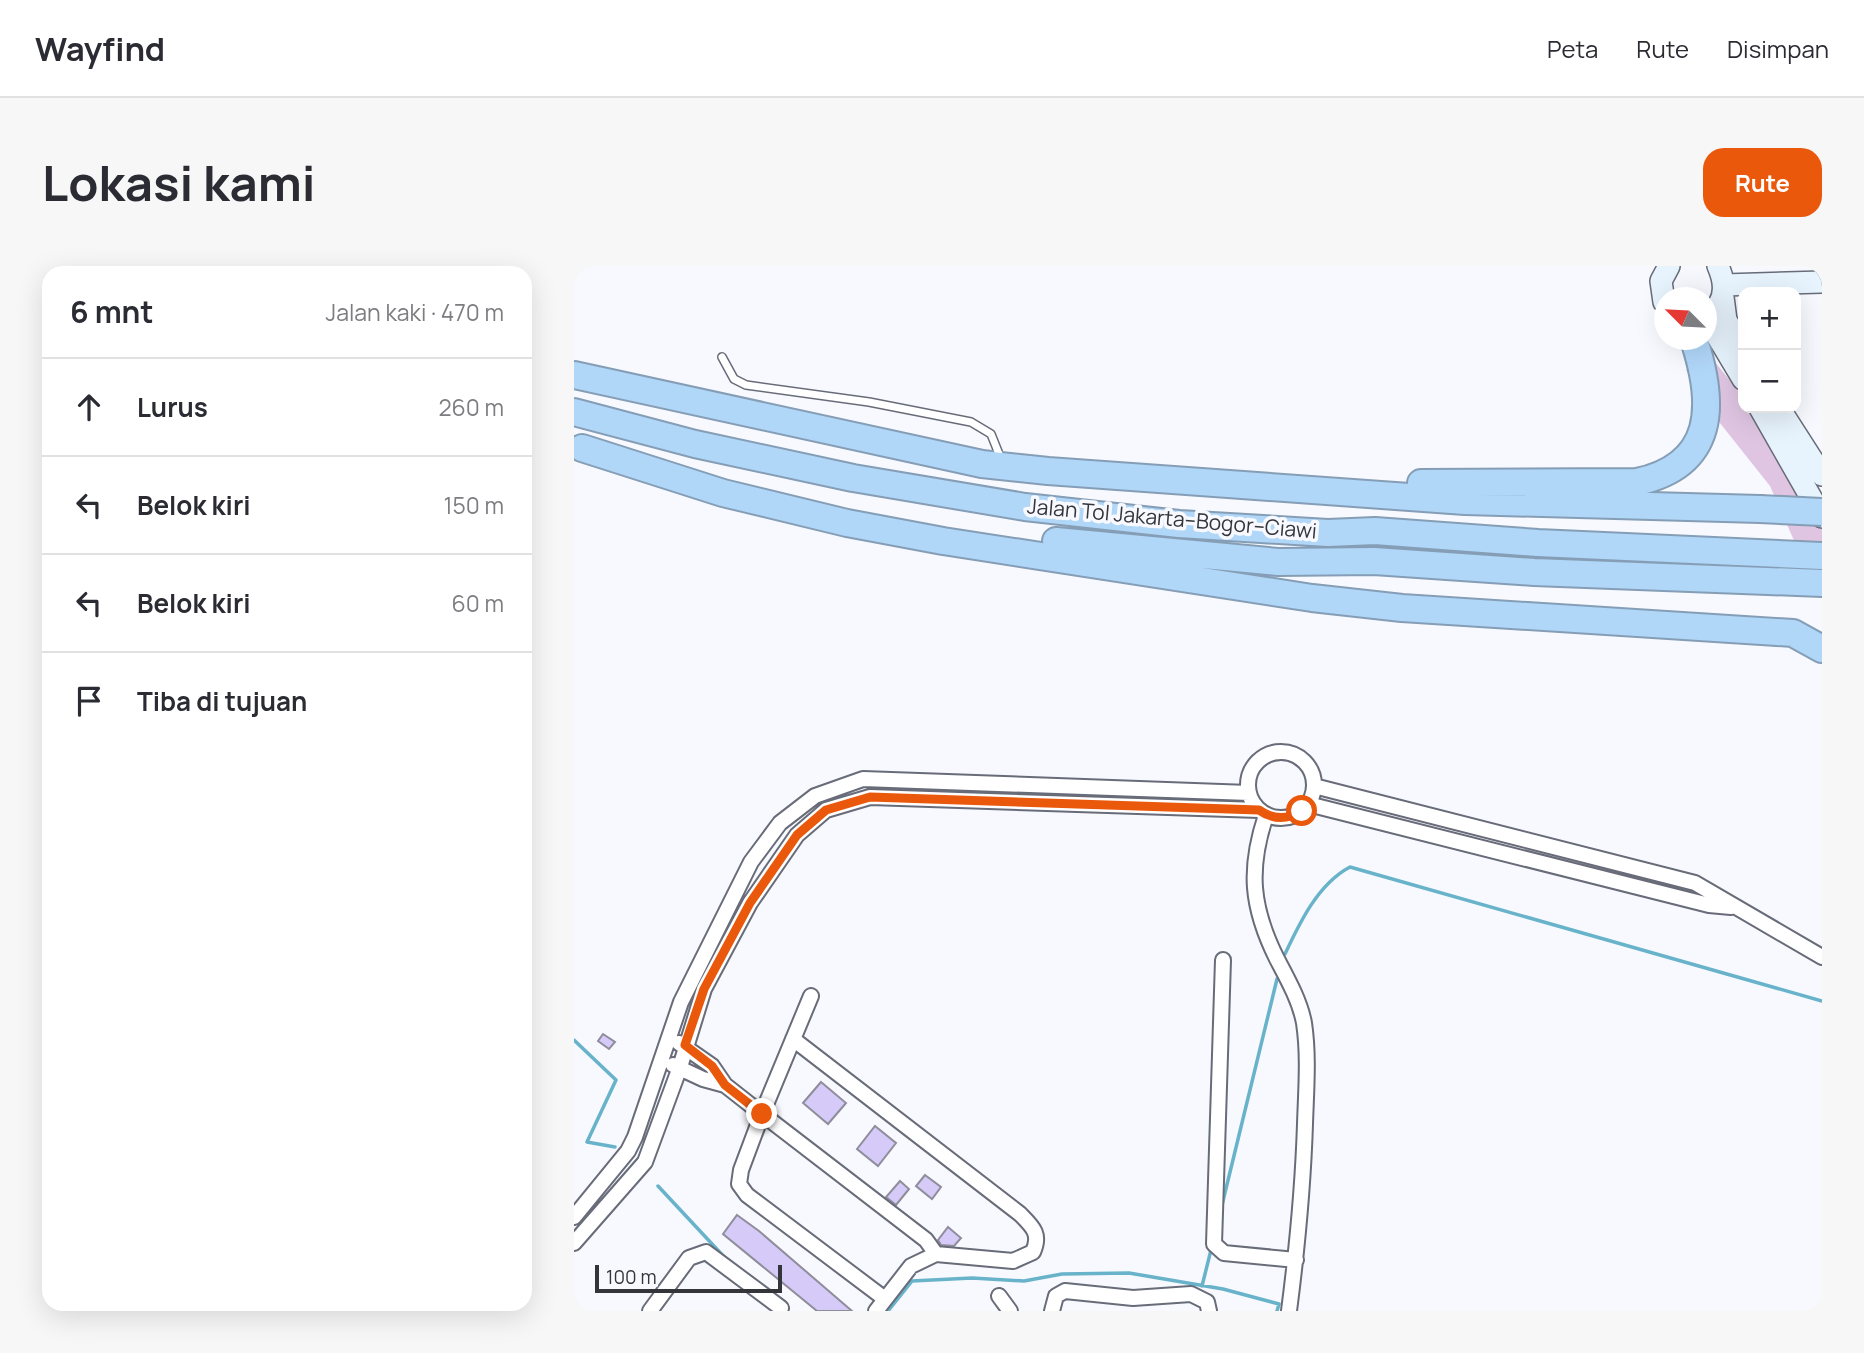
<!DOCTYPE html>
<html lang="id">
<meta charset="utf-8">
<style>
:root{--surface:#fff;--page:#f7f7f7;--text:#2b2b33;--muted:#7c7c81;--line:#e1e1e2;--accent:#ea580c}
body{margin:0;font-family:Manrope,sans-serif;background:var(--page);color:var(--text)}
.controls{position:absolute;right:21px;top:21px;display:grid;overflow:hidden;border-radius:14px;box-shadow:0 7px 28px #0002}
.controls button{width:63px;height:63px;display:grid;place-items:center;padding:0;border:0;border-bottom:2px solid var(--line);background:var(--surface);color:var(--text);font:35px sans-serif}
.compass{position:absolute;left:1080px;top:21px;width:63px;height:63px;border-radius:50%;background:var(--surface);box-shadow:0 7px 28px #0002;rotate:294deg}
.scale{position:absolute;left:21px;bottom:18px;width:187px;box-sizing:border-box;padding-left:7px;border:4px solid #34353b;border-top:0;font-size:19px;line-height:24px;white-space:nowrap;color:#34353b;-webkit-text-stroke:5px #f7f9ff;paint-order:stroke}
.stop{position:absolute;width:21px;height:21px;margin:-16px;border:5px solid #ea580c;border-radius:50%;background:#fff}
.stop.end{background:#ea580c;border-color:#fff;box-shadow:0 2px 7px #0008}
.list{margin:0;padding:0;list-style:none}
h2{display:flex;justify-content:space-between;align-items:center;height:91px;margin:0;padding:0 28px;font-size:30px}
h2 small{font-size:23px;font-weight:400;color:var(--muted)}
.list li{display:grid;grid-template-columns:46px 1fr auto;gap:21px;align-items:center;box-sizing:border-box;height:98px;padding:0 28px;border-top:2px solid var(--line)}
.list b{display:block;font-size:26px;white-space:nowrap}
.list em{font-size:23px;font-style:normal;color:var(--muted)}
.icon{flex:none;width:38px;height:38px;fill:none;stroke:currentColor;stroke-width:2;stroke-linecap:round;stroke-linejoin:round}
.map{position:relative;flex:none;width:1248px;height:1045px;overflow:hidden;border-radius:21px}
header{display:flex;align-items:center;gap:42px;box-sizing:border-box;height:98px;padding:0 35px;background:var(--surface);border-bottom:2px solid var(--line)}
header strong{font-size:33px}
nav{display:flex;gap:38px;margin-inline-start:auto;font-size:24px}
.intro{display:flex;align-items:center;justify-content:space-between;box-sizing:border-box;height:168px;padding:0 42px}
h1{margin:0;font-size:49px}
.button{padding:18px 32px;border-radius:21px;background:var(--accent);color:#fff;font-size:24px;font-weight:700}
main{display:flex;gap:42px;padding:0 42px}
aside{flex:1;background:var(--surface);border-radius:21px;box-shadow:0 7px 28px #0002}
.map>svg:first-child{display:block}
.green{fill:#dfc5e2}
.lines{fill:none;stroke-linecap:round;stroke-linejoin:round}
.stream{stroke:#68b3ca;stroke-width:3.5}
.building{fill:#d5caf8;stroke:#908d9b;stroke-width:2}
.lane-casing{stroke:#686c79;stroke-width:10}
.street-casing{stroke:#686c79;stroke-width:18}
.secondary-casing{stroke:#686c79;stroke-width:24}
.highway-casing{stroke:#859eb6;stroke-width:30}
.lane{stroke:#fff;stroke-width:7}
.street{stroke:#fff;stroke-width:14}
.secondary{stroke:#e7f3fd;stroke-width:21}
.highway{stroke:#b0d6f8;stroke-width:26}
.highway-bridge-casing{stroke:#859eb6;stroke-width:30;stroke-linecap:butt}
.highway-bridge{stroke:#b0d6f8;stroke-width:26}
.route{stroke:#ea580c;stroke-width:9}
.labels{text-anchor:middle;stroke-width:7;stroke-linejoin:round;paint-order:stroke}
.street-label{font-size:21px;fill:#34353b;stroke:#f7f9ff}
</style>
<header>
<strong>Wayfind</strong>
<nav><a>Peta</a><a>Rute</a><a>Disimpan</a></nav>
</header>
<div class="intro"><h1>Lokasi kami</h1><a class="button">Rute</a></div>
<main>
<aside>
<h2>6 mnt<small>Jalan kaki · 470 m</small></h2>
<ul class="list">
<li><svg class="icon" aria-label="ahead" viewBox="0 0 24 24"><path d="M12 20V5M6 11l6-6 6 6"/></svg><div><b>Lurus</b></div><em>260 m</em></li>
<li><svg class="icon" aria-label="left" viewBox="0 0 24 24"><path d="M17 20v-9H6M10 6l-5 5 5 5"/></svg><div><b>Belok kiri</b></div><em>150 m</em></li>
<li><svg class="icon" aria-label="left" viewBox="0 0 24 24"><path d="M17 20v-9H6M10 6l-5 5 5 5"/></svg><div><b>Belok kiri</b></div><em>60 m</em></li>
<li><svg class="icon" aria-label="arrive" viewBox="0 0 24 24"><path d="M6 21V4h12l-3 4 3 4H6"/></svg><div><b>Tiba di tujuan</b></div></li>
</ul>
</aside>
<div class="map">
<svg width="1248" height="1045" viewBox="0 0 1248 1045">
<rect width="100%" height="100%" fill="#f7f9ff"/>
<path class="green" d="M1129 81 1169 131V142H1178L1248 250V279H1222L1196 220 1134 142 1112 104Z"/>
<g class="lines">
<path class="stream" d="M711 688C726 656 744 618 776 601L1248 735
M0 774 42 814 13 876 41 881
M84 920 153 994
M648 939 703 713
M628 1020 638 980
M314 1045 338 1015 398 1012 450 1015 488 1008 555 1007 649 1023 705 1038 703 1045"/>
</g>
<path class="building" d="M29 768 41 776 35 783 24 775Z
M247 816 272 837 254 858 229 837Z
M301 860 322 877 304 900 283 883Z
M351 909 367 921 358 933 342 920Z
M326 915 335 923 322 939 312 931Z
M163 949 185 965 278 1045H243L149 968Z
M374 961 387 972 380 980 367 979 364 974Z"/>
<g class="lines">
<defs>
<path id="lane" d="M148 91 160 113 172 119 295 136 397 156 417 168 427 193"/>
<path id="street" d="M674 519a33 33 0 1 1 66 0a33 33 0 1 1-66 0Z
M740 520 1121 617 1248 691
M734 538 1135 639 1157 641
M692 549C674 603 677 641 703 693 713 712 726 735 730 757 735 790 732 825 731 858 729 921 723 983 715 1045
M649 694 640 978 650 987 722 994
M219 773 446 948C459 961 467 968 459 986L439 995 362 988 352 974 188 848 237 730
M105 777 138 800 151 819 188 848 167 904 165 918 173 929 311 1033
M99 799 129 813 151 819
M0 951 54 885 61 871 107 736 177 596 206 557 241 530 289 513 675 527
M0 977 71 896 106 801 130 723 176 637 223 569 252 544 296 531 685 544
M425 1030 436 1045
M76 1045 115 992 132 986 207 1042
M302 1045 337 1000 362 988
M478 1045 482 1030 491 1025 559 1032 617 1028 633 1036 635 1045"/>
<path id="secondary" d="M1150 19 1248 16
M1149 31 1152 54 1169 83
M1090 36 1087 15 1095 0
M1132 49C1153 39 1152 18 1144 0
M1132 51 1169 113
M1186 142 1248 251
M1205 142 1248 209"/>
<path id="highway" d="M0 109 408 198 474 205 891 235 1186 243
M0 146 121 178 279 212 451 241 605 258 754 267 801 265 964 277 1248 290
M8 182 149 227 273 257 369 275 738 332 828 342 1219 367 1248 383
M847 217 1063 216C1142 199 1141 138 1120 74
M482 275 704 296 800 295 960 306 1248 317"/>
</defs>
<use href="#lane" class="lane-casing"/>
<use href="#street" class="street-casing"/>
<use href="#secondary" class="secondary-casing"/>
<use href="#highway" class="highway-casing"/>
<use href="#lane" class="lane"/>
<use href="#street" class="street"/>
<use href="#secondary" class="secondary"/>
<use href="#highway" class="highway"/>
<defs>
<path id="highway-bridge" d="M1186 243 1248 246"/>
</defs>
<use href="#highway-bridge" class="highway-bridge-casing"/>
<use href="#highway-bridge" class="highway-bridge"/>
</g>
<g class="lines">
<path class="route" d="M188 848 151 819 138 800 111 779 130 723 176 637 223 569 252 544 296 531 685 544C699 554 713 554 728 545"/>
</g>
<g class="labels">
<g class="street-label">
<text transform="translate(598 253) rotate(5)" y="7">Jalan Tol Jakarta–Bogor–Ciawi</text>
</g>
</g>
</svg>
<div class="controls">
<button>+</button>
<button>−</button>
</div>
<svg class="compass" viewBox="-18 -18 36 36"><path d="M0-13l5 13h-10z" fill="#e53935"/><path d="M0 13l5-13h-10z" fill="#7c7c81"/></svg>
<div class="scale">100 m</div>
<div class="stop" style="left:728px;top:545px"></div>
<div class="stop end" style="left:188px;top:848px"></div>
</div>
</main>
